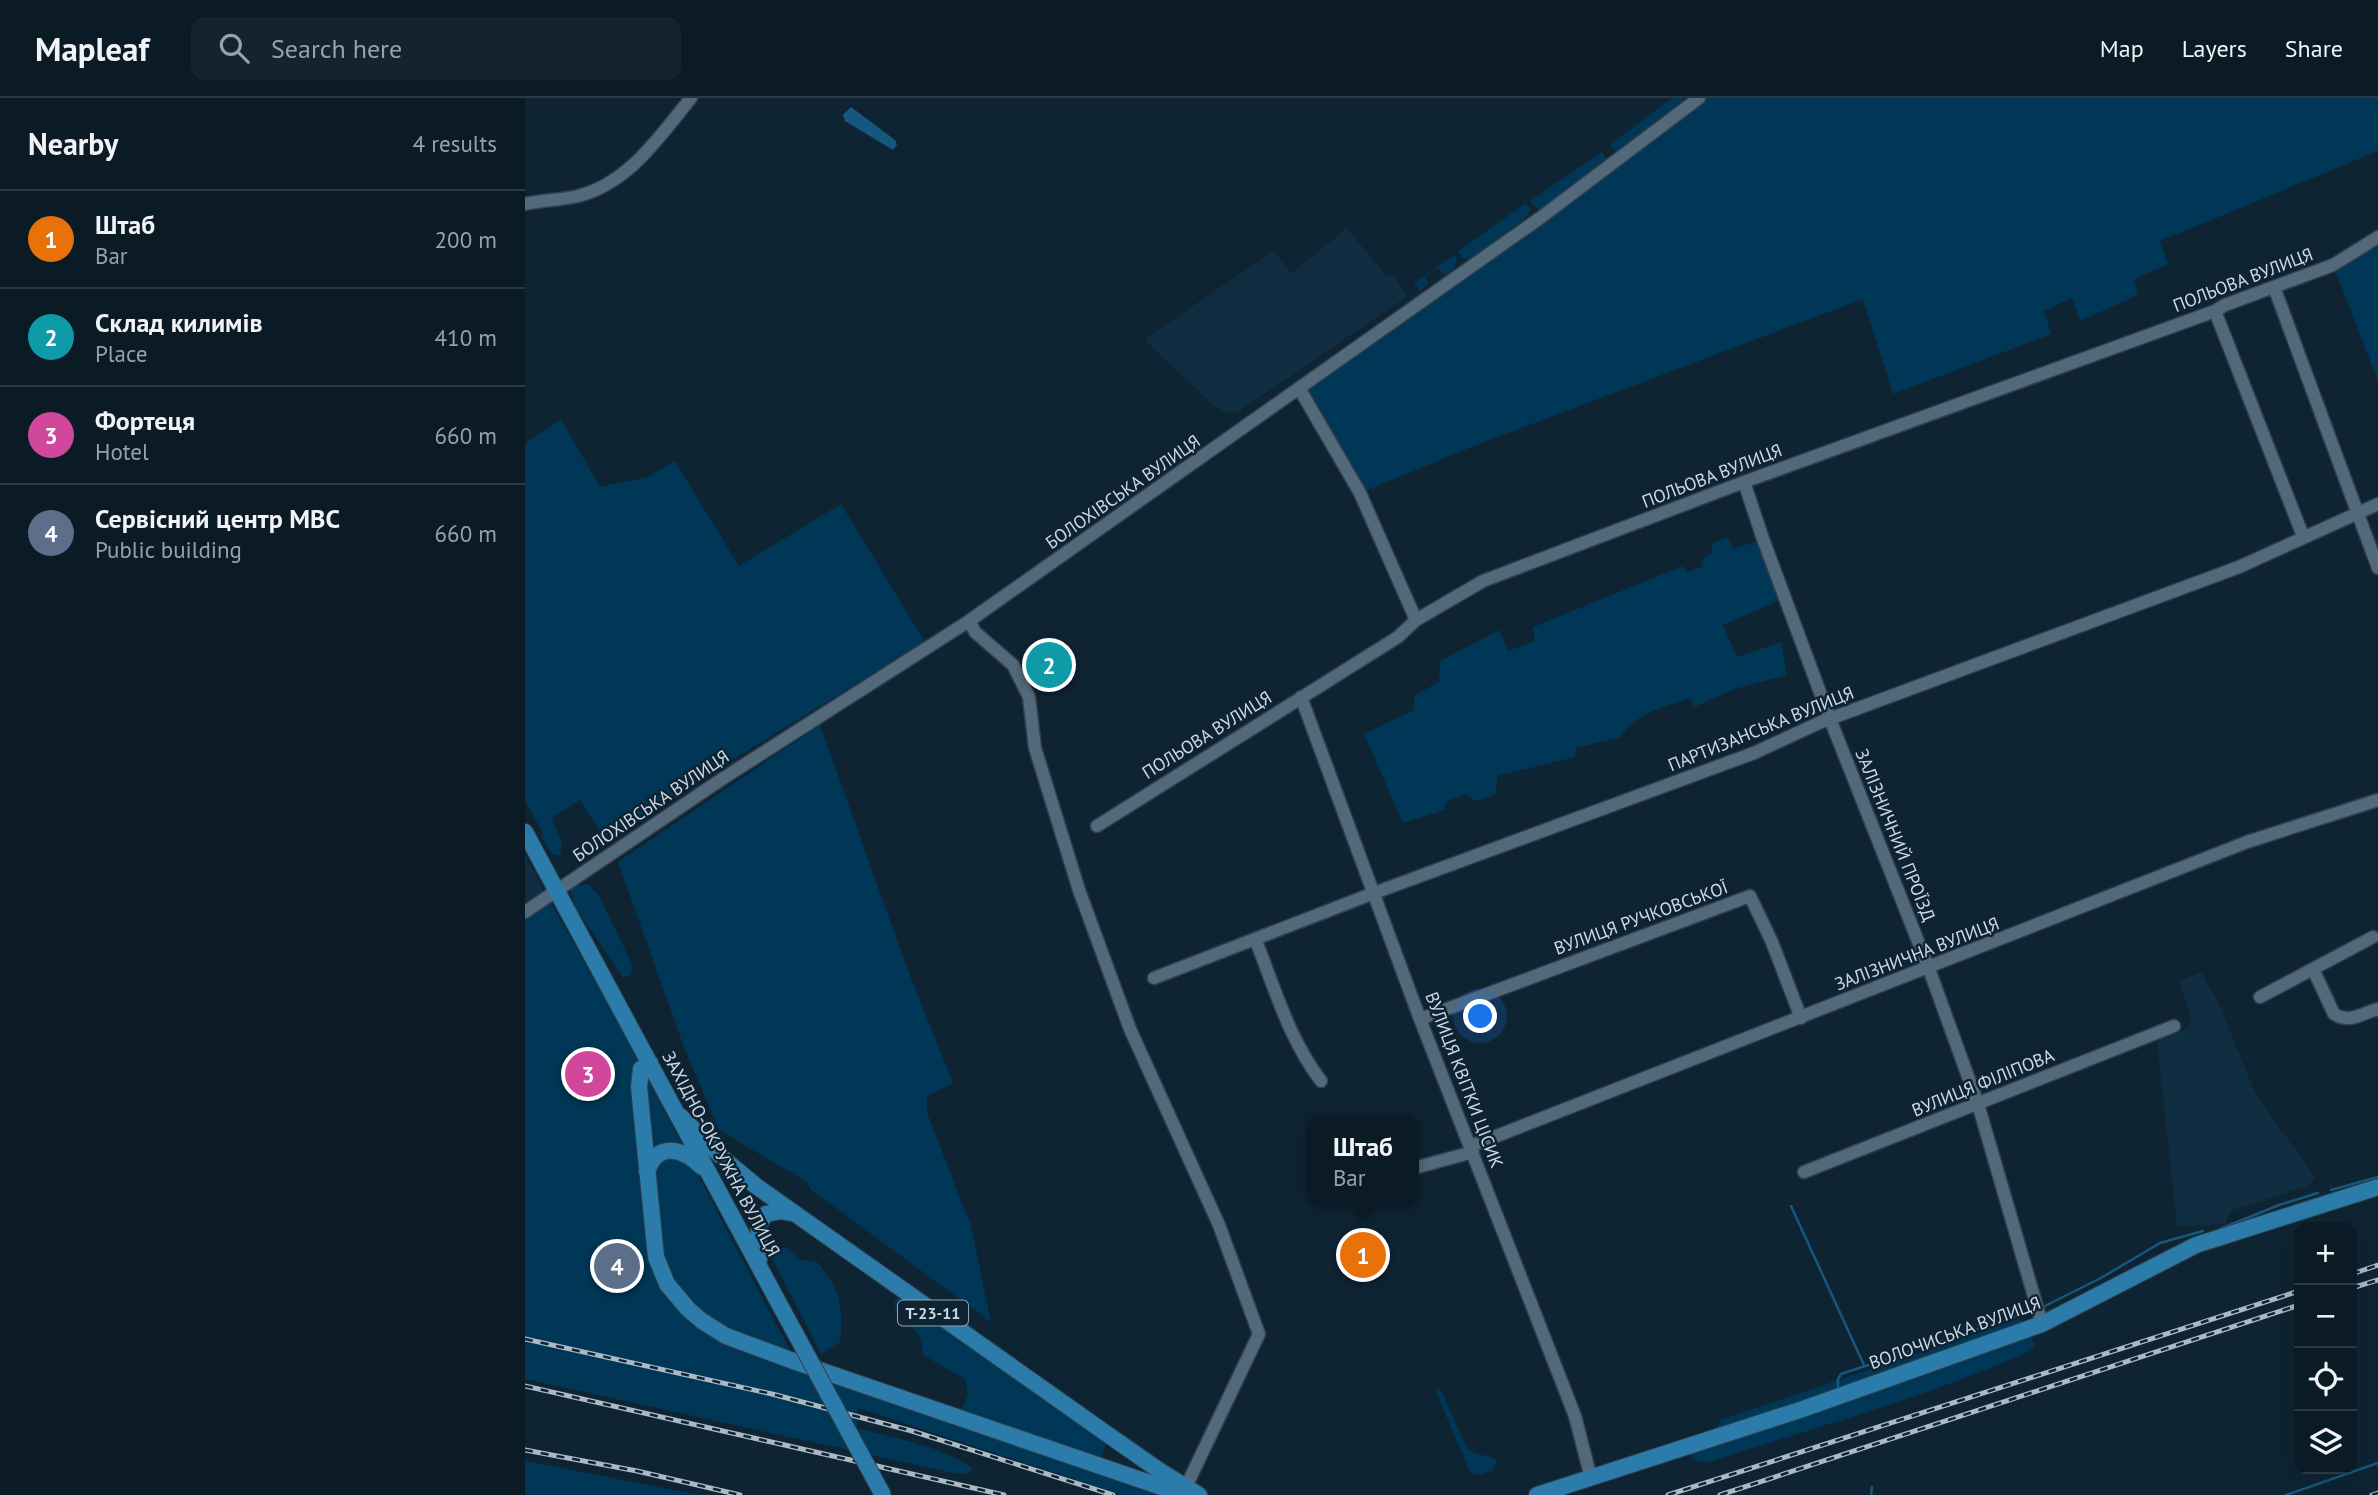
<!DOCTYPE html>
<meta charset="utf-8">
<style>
:root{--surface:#0a1b26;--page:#13242e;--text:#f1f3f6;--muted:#99a1a7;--line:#2a3943;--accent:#d93025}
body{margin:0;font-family:"PT Sans",sans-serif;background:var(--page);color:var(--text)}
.controls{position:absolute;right:21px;bottom:21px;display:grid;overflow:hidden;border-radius:14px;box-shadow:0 7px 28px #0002}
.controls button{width:63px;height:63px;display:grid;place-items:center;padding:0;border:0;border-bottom:2px solid var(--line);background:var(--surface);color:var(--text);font:35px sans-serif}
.you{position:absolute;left:956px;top:919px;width:24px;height:24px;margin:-18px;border:5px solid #fff;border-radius:50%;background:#1a73e8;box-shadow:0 0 0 10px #1a73e833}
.badge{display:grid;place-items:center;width:46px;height:46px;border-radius:50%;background:var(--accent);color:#fff;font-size:23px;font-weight:700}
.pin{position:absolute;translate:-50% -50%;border:4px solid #fff;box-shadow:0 2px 7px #0006}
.popup{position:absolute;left:782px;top:1017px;width:112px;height:91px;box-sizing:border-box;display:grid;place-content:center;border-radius:14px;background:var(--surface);filter:drop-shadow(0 2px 5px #0005);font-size:23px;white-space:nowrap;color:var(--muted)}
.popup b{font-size:26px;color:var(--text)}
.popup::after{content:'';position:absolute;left:50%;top:100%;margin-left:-14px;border:14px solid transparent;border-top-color:var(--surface)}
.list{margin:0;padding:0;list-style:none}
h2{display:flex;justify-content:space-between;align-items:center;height:91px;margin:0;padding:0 28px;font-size:30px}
h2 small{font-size:23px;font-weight:400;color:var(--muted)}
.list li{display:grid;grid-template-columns:46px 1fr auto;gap:21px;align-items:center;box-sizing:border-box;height:98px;padding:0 28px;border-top:2px solid var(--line)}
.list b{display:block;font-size:26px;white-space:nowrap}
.list p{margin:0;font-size:23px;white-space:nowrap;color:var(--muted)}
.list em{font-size:23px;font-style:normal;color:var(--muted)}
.icon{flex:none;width:38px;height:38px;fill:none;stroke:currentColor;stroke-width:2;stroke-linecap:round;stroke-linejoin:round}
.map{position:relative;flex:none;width:1853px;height:1397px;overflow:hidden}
header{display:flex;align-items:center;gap:42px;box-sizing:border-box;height:98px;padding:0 35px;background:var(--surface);border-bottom:2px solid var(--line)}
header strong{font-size:33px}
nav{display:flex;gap:38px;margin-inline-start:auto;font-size:24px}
.search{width:490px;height:63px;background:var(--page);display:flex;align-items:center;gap:18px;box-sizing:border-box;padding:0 24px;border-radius:14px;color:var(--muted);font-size:26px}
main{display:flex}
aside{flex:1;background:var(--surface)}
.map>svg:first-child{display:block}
.built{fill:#102d41}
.green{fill:#003756}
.water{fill:#16577f}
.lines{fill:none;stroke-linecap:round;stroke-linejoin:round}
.stream{stroke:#16577f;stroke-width:2.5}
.minor-casing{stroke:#313e4b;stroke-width:15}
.major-casing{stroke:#313e4b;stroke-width:18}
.minor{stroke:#51697b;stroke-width:12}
.major{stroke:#2b7caa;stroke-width:16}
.rail-casing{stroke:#abb9c5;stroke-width:5}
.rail{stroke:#0e2433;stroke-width:2.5;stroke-dasharray:8;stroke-linecap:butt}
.major-bridge-casing{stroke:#313e4b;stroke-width:18;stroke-linecap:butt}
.major-bridge{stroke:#2b7caa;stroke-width:16}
.labels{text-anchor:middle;stroke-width:5;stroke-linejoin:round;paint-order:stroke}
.shield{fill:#0e2433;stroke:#94a3b0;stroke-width:2}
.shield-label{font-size:16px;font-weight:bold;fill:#cddae5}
.street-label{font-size:18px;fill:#cddae5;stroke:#0e2433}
</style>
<header>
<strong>Mapleaf</strong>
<div class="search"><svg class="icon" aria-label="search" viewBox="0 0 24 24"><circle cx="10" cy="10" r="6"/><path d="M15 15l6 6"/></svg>Search here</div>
<nav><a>Map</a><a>Layers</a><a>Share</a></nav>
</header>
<main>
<aside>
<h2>Nearby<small>4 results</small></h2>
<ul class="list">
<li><span class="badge" style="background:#e8710a">1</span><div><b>Штаб</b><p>Bar</p></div><em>200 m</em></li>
<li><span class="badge" style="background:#0f9aa8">2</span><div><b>Склад килимів</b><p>Place</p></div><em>410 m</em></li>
<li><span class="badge" style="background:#d1479c">3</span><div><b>Фортеця</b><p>Hotel</p></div><em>660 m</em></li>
<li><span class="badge" style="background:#5c6f8a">4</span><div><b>Сервісний центр МВС</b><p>Public building</p></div><em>660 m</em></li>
</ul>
</aside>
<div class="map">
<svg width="1853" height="1397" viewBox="0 0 1853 1397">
<rect width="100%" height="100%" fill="#0e2433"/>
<path class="built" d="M822 130 854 169 861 177 868 178 883 198 713 314 703 315 687 306 622 244V239L749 153 766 176Z
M0 756 20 795 0 808Z
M1676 874 1694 906 1731 997 1790 1079 1784 1087 1705 1113 1700 1126 1652 1129 1632 943 1662 930 1666 922 1664 913 1654 884Z"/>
<path class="green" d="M1147 0H1157L1161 3 1092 53 1085 47Z
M1174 0H1853V53L1635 143 1643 166 1609 181 1613 197 1555 223 1547 200 1519 213 1526 236 1368 296 1338 201 954 346 835 395 774 290Z
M1077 54 1084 64 1015 113 1005 103Z
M1001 105 1006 112 998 122 945 161H938L933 153Z
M1853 143V283L1808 167Z
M930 156 932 160 929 171 919 177 913 170 900 178 904 186 895 193 889 185Z
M36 321 75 389 123 379 150 363 214 468 316 406 400 544 79 740 55 702 27 720 37 745 35 758 27 756 16 738 18 735 0 703V346Z
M1202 439 1209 451 1238 441 1261 500 1198 527 1212 559 1256 544 1262 577 1210 591 1169 609 1165 600C1139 609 1111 615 1095 639L1051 650 1050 659 972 678 971 696 951 703 941 696 920 704V712L878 725 839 636 889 612V598L914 584 915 563 974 532 983 553 1010 543 1008 529 1158 468 1163 474 1178 468 1177 461 1188 454 1186 446Z
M295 627 382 870 428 985 402 998V1015L446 1128 466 1224 285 1091 282 1084 194 1032 160 952 93 764Z
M63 786 74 798 108 868 106 877 98 880 50 809 45 792 52 787Z
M20 795 90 918 271 1264 436 1312 443 1297 440 1281 398 1257C397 1252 397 1244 395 1240 388 1224 367 1223 370 1202L375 1198 580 1342V1349L574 1367 633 1388 629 1397H597L333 1310 332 1330C361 1338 427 1351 448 1371L443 1376H433L0 1281V808Z
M255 1150H262L276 1162 292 1164C315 1190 319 1209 315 1244L296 1256 247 1160 249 1153Z
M1494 1221 1498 1224 1199 1334 1193 1329 1195 1322Z
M1505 1239 1509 1244V1251C1404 1299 1290 1329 1181 1365L1169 1362 1166 1357 1170 1351Z
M912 1291 916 1292 942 1351C951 1358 962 1356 972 1362L968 1372 952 1377 945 1374 911 1294Z
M0 1363 175 1397H0Z"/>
<path class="water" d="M326 9 370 42 372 47 368 52 320 23 318 17Z"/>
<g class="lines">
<path class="stream" d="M1806 1092 1853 1079
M1266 1108 1339 1267
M1695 1131 1754 1107 1793 1095
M1518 1209 1576 1180 1635 1145 1678 1133
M1313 1290V1281L1316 1276 1508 1213
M1346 1397 1347 1389
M1761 1397 1853 1365"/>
<defs>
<path id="minor" d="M0 106C18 102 36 102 53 98 104 85 134 39 166 0
M1749 189 1853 470
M1690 213 1778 438
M774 290 835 395 891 522
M1219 384 1238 441 1305 621 1404 871 1453 1006 1517 1226
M444 523 450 534 488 567 504 599 510 650 554 792 605 931 694 1127 734 1236 658 1395
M776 599 895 921 1050 1318 1066 1380
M572 728 873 539 891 522 958 483 1219 384 1690 213 1700 207 1808 167 1853 139
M0 814 197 681 444 523 1015 120 1174 0
M731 843C750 891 764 941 796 983
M1788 871 1809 916C1825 926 1837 915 1853 911
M629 880 849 795 1229 655 1296 624 1714 469 1853 406
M1735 899 1848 839
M895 921 1225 798 1247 844 1276 920
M946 1048 1722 744 1853 702
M889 1070 948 1054
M1279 1074 1649 928"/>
<path id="major" d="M0 734 257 1211
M125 965 116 971 114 989 131 1159 142 1186 163 1211 177 1223 201 1238 271 1264 660 1397
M155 1018 201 1063 231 1088 582 1336 635 1373 674 1397
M122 1074C132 1042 159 1051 177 1069
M234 1162V1126L241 1116 256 1113 268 1115
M1012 1397 1278 1311 1517 1226 1671 1147 1853 1089"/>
</defs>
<use href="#minor" class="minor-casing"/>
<use href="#major" class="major-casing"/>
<use href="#minor" class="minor"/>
<use href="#major" class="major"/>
<defs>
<path id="rail" d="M1827 1176 1853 1167
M1827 1190 1853 1182
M0 1241 247 1296 387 1333 588 1397
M0 1288 479 1397
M0 1352 112 1373 215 1397
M1143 1397 1774 1193
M1195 1397 1774 1207
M1847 1397 1853 1395"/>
</defs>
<use href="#rail" class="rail-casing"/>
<use href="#rail" class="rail"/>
<defs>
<path id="major-bridge" d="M257 1211 358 1397"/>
</defs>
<use href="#major-bridge" class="major-bridge-casing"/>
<use href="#major-bridge" class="major-bridge"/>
</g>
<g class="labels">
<rect class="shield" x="373" y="1202.5" width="70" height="25" rx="5"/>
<g class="shield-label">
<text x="408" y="1221">Т-23-11</text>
</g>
<g class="street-label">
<text transform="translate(1718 182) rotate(-21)" y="6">ПОЛЬОВА ВУЛИЦЯ</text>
<text transform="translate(1187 378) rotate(-21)" y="6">ПОЛЬОВА ВУЛИЦЯ</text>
<text transform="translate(598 394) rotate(-35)" y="6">БОЛОХІВСЬКА ВУЛИЦЯ</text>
<text transform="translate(1236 631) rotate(-22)" y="6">ПАРТИЗАНСЬКА ВУЛИЦЯ</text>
<text transform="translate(682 637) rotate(-32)" y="6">ПОЛЬОВА ВУЛИЦЯ</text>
<text transform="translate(126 708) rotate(-34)" y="6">БОЛОХІВСЬКА ВУЛИЦЯ</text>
<text transform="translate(1370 737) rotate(68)" y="6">ЗАЛІЗНИЧНИЙ ПРОЇЗД</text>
<text transform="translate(1116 820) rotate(-20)" y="6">ВУЛИЦЯ РУЧКОВСЬКОЇ</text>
<text transform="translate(1392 856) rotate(-21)" y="6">ЗАЛІЗНИЧНА ВУЛИЦЯ</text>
<text transform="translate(939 982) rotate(69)" y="6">ВУЛИЦЯ КВІТКИ ЦІСИК</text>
<text transform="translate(1458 985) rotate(-22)" y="6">ВУЛИЦЯ ФІЛІПОВА</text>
<text transform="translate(196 1056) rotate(62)" y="6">ЗАХІДНО-ОКРУЖНА ВУЛИЦЯ</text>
<text transform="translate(1430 1235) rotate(-20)" y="6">ВОЛОЧИСЬКА ВУЛИЦЯ</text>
</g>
</g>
</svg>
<div class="controls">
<button>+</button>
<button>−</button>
<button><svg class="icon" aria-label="locate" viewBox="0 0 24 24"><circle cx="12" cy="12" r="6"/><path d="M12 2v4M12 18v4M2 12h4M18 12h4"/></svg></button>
<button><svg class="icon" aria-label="layers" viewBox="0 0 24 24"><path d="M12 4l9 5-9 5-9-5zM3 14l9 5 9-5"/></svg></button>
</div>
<div class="you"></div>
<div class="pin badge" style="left:838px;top:1157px;background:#e8710a">1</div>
<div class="popup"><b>Штаб</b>Bar</div>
<div class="pin badge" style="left:524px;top:567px;background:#0f9aa8">2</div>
<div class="pin badge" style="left:63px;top:976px;background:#d1479c">3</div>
<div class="pin badge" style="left:92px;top:1168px;background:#5c6f8a">4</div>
</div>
</main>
